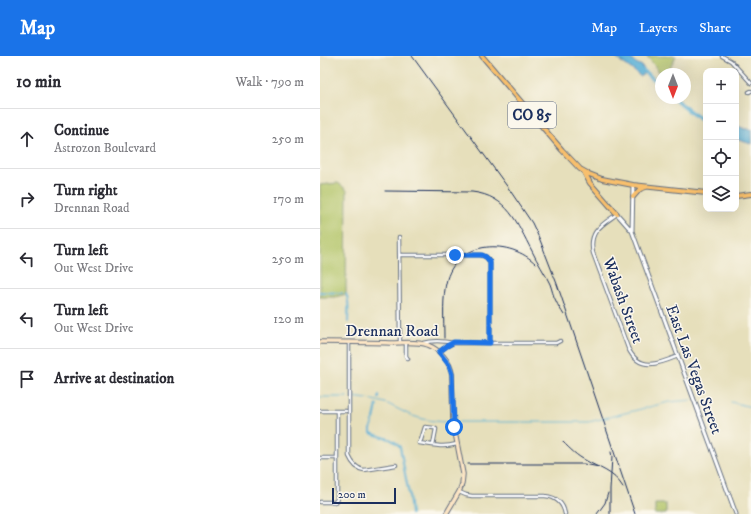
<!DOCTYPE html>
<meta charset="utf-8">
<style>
:root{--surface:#fff;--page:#f2f2f3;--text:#2b2b33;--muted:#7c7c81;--line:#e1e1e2;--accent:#1a73e8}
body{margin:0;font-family:"IM FELL DW Pica",serif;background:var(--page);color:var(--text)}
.controls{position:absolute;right:12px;top:12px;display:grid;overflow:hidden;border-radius:8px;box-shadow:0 4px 16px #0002}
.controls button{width:36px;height:36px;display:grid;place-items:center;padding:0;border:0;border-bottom:1px solid var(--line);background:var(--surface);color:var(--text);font:20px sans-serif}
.compass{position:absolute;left:335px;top:12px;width:36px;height:36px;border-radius:50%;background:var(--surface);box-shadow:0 4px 16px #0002;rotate:180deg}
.scale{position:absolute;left:12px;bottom:10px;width:64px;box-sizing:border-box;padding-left:4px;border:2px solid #1b2f5e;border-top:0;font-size:11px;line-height:14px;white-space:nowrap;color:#1b2f5e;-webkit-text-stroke:3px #fbf7ec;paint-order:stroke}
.stop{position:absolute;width:12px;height:12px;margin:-9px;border:3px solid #1a73e8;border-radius:50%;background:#fff}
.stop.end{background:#1a73e8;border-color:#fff;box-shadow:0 1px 4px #0008}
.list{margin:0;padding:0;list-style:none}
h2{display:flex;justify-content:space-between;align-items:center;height:52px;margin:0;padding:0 16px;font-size:17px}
h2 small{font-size:13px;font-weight:400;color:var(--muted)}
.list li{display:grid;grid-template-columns:26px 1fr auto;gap:12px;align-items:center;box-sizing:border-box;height:60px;padding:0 16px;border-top:1px solid var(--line)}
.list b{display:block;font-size:15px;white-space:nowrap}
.list p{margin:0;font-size:13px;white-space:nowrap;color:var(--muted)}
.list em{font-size:13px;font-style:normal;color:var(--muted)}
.icon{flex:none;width:22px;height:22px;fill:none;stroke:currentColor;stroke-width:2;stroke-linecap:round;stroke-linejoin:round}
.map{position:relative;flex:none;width:431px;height:458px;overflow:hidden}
header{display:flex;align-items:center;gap:24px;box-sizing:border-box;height:56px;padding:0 20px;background:var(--accent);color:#fff}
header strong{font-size:19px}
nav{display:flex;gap:22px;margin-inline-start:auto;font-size:14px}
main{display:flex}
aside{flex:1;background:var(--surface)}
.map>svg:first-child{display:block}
.green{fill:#b2c467;stroke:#667a62}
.water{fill:#58afd5;stroke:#3a6f9a}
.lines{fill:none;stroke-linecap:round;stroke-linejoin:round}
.stream{stroke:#58afd5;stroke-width:1}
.canal{stroke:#58afd5;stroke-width:2}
.river{stroke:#58afd5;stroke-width:4}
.minor-casing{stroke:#626d7f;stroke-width:4.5}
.tertiary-casing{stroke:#626d7f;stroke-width:5}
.secondary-casing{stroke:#626d7f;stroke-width:5.5}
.primary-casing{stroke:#626d7f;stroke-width:6}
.minor{stroke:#fff;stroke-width:2.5}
.tertiary{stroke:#fff;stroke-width:3}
.secondary{stroke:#fce5c4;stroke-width:3.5}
.primary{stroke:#f8bf6c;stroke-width:4}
.rail{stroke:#1b2f5e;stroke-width:1}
.route{stroke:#1a73e8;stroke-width:5}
.labels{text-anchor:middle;stroke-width:3;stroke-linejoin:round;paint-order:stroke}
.shield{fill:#fbf7ec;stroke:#5e6b89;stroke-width:1}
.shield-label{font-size:15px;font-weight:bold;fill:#1b2f5e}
.street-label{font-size:16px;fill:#1b2f5e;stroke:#fbf7ec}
</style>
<header>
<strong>Map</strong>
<nav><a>Map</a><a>Layers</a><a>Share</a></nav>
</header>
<main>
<aside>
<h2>10 min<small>Walk · 790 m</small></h2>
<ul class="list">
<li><svg class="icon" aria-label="ahead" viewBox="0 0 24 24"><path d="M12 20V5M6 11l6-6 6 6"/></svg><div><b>Continue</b><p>Astrozon Boulevard</p></div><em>250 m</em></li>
<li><svg class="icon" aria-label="right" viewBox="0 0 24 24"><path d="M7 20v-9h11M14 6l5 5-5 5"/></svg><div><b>Turn right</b><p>Drennan Road</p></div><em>170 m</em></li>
<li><svg class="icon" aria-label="left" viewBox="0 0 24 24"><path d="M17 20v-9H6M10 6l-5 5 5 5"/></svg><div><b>Turn left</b><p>Out West Drive</p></div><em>250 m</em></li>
<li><svg class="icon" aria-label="left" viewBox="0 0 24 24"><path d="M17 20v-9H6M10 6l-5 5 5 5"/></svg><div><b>Turn left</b><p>Out West Drive</p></div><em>120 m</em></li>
<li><svg class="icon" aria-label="arrive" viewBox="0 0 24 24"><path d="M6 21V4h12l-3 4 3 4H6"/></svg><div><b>Arrive at destination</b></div></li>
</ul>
</aside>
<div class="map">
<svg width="431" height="458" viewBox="0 0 431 458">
<rect width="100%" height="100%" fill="#fbf7ec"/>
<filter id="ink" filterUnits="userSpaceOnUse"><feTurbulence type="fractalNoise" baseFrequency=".025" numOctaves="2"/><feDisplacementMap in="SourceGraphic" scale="8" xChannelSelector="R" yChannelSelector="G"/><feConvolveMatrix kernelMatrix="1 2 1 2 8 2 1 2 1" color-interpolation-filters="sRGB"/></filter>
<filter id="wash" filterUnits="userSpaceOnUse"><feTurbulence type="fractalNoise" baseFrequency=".012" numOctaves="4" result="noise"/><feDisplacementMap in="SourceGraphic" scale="16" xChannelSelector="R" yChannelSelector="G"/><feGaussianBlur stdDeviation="0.9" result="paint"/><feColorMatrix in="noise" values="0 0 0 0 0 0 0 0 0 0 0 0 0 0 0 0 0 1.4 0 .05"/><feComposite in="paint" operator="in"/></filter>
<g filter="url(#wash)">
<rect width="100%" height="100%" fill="#e6dfbb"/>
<path class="green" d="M327 0H356L347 18H341Z
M18 127 27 134 26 238 15 241H0V129Z
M335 448H346V458H335Z"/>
<path class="water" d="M293 0H308L316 7 322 10 325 16 321 21 314 15Z
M416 69 425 73H431V88L416 83Z"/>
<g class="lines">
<path class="stream" d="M0 341H27
M31 341C43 342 56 344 68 348 75 351 81 355 88 358 102 364 117 366 131 366
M411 346 431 351
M135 366H269L349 346 373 344"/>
<path class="canal" d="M0 236 22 237
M26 238C30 245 28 257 28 266
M59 342V340
M54 363 57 349
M53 365 51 373V377C62 382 73 381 80 391L89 439 91 458"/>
<path class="river" d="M321 14 325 16 341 30
M354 42 369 55 386 67"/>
</g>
</g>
<g filter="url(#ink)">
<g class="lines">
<defs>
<path id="minor" d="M402 0 411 5 431 27
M429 36 431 35
M297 158C282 169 268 175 273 197L308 292C319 316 339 308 358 300
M79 181 80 287
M80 199H160C166 200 170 203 170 209V287
M29 286V400C32 407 36 413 44 414L76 409
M86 287V300L88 303
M104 287C113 284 124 285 134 287H236L240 285
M119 296 127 290 133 287
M0 355H26
M113 389 116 373 114 372 105 371 101 384 99 387C107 388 115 390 123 390 128 390 133 389 137 388
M0 402H17
M139 436 146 439 152 440H225C236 441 243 447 245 458
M0 446H15L17 443V355"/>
<path id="tertiary" d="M297 158 312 175 416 458
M312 175 313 129"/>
<path id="secondary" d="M0 286C24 286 47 286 71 287 82 287 97 285 108 289 120 294 130 305 132 318L133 366 143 418 142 428 139 436 126 458"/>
<path id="primary" d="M162 0 242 94 260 113 269 118 282 123 313 129 386 137
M264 116 270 127 297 158
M416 140 431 138
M313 141 320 133 326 131"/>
</defs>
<use href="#minor" class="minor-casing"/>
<use href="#tertiary" class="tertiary-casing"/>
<use href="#secondary" class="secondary-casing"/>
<use href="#primary" class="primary-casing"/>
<use href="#minor" class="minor"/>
<use href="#tertiary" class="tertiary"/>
<use href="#secondary" class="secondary"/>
<use href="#primary" class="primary"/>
<path class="rail" d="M92 0 189 133 212 167 220 184 237 228 315 458
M65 135 152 136C188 140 197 167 212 195 217 206 225 217 230 228 232 233 233 240 236 245 238 250 241 254 244 259
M124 282C124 263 122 242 127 223 139 184 190 182 216 208
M243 386C250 393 257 400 265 404 280 413 293 415 303 431
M148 408H264L279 411
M277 458 285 447 288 437
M290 458V433L292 401 291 396"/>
</g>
</g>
<g class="lines" filter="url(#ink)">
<path class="route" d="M134 371 132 318 129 309 119 296 127 290 134 286 170 287V206L166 201 162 199H135"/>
</g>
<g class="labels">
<rect class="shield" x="188" y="46" width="48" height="26" rx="3"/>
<g class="shield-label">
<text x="212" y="64">CO 85</text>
</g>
<g class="street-label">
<text transform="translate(304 244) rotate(70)" y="6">Wabash Street</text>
<text x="72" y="280">Drennan Road</text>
<text transform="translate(375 313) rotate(70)" y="6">East Las Vegas Street</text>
</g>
</g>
</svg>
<div class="controls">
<button>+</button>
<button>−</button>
<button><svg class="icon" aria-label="locate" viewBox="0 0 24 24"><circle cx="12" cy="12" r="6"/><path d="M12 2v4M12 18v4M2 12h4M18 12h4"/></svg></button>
<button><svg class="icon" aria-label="layers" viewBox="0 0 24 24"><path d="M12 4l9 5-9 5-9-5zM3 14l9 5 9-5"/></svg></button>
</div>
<svg class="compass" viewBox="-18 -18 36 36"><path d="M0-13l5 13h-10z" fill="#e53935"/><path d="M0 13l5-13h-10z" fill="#7c7c81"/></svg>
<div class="scale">200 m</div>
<div class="stop" style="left:134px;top:371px"></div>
<div class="stop end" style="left:135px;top:199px"></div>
</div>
</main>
